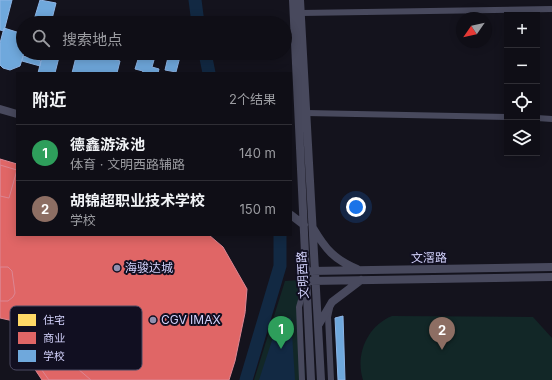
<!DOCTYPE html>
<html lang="zh">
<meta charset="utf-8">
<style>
:root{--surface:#0f0e16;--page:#18171f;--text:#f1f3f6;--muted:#9b9ca1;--line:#2f2e35;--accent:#908fae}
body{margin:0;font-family:Inter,"Noto Sans SC",sans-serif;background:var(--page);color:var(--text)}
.controls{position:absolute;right:12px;top:12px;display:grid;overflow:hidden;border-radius:0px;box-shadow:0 2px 10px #0003}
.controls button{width:36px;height:36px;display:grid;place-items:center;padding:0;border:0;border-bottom:1px solid var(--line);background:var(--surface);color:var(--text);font:20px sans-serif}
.compass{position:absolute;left:456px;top:12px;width:36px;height:36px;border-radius:50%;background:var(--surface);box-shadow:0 2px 10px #0003;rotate:236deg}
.you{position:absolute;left:356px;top:207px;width:14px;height:14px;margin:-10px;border:3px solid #fff;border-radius:50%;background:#1a73e8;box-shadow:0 0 0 6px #1a73e833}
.badge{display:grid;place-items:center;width:26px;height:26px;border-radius:50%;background:var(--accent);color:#fff;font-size:13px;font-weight:700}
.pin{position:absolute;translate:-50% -33px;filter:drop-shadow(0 1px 2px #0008)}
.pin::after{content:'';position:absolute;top:21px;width:14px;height:12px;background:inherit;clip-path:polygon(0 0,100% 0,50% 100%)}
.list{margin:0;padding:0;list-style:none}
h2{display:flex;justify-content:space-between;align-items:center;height:52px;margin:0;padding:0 16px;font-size:17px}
h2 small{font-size:13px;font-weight:400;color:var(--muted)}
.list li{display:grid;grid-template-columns:26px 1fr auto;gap:12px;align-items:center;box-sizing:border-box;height:56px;padding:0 16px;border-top:1px solid var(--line)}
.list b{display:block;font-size:15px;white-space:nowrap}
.list p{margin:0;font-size:13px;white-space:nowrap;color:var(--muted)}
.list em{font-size:13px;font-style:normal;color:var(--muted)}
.icon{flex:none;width:22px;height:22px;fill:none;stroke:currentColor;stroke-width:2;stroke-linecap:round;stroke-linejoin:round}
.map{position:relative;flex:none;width:552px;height:380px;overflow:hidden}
.search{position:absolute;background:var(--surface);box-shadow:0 2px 10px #0003;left:16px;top:16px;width:276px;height:44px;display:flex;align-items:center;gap:10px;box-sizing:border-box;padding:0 14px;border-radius:22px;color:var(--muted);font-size:15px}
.panel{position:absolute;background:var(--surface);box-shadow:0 2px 10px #0003;left:16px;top:72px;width:276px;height:164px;border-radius:0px}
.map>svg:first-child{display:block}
.green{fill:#122727}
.water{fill:#122943}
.homes{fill:#ffd966;stroke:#f2d793}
.shops{fill:#e06666;stroke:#dc8693}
.schools{fill:#6fa8dc;stroke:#8db5e6}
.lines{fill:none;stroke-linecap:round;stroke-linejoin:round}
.river{stroke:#122943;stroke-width:13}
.minor{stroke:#48495d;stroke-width:6}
.tertiary{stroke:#48495d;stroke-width:8}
.poi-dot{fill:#908fae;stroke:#110f21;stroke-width:1.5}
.labels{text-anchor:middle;stroke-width:4;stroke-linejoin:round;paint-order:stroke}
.street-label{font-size:12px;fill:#d3d2fc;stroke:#110f21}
.poi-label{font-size:12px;fill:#d3d2fc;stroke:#110f21;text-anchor:start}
.key{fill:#110f21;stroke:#4b4a63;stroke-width:1}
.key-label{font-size:11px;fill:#d3d2fc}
</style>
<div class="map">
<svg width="552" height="380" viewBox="0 0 552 380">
<rect width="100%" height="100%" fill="#14131d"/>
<path class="green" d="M300 280 305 380H254L285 281Z
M392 316 533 317 552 338V380H363C355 355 367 326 392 316Z"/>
<path class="water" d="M291 318 295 380H259L279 319Z"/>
<path class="homes" d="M162 235H185L182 242 172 238 171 242 161 239Z
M218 248 234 279 245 311 239 315 237 312 229 315 224 305 221 307 216 297 221 295 216 285 223 282V281L216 284 213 276 208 278 204 268 208 267 204 258 214 253 213 251Z
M211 341 221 348 224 344 232 350 212 380H199L197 379 199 377 190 371Z"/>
<path class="shops" d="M0 159 17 164V235H209L223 247 247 289 245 313 235 361 229 380H42L22 350 19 342 18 322 0 318Z
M0 165 17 170 9 198 0 196Z
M0 267H8L12 271 15 293 13 297 8 301H0Z
M55 337 71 363 91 380H49L26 348Z"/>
<path class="schools" d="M0 0H12L4 31 0 30Z
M40 0 56 3 51 23H33Z
M150 18 165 22V23H149Z
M4 28 23 34 24 53 20 66 10 70 3 68 0 65V43Z
M43 53H60L55 73H38Z
M77 53H91L120 61 117 73H72Z
M140 53H156L152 67 159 69 158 73H142L143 71 135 69Z
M169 53H181L176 72 165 70Z
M23 56 41 61 40 66 22 61Z
M343 316 345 380H338L335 318Z"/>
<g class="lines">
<path class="river" d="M195 0 198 23
M205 53 209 73
M246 380 280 266V235"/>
<path class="minor" d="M301 13 552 9
M306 113 507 117
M537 118 552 119
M330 308 328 317 331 380
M302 380 299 307 305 286"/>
<path class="tertiary" d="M293 0 311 380
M300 0 321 380
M0 109 17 114
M291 215 304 225
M313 228C326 250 334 259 357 269
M311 271 552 267
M311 281 552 277
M319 324 332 302 361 280"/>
</g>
<g class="poi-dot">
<circle cx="117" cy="268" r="4"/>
<circle cx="153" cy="320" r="4"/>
</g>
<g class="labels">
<g class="street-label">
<text transform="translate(429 258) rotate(-1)" y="4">文滘路</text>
<text transform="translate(303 275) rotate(-93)" y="4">文明西路</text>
</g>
<g class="poi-label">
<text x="125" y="272">海骏达城</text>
<text x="161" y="324">CGV IMAX</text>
</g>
</g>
<rect x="10" y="306" width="132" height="64" rx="6" class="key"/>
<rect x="18" y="314" width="18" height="12" fill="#ffd966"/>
<rect x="18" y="332" width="18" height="12" fill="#e06666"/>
<rect x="18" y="350" width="18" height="12" fill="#6fa8dc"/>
<g class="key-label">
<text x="43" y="324">住宅</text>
<text x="43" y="342">商业</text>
<text x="43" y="360">学校</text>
</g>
</svg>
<div class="controls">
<button>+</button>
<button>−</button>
<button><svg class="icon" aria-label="locate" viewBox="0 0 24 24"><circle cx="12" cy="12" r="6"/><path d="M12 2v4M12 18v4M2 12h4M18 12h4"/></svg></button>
<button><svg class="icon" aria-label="layers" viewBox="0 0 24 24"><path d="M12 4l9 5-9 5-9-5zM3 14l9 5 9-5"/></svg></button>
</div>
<svg class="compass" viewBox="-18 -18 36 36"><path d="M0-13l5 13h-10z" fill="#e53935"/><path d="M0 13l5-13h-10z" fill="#9b9ca1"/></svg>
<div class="you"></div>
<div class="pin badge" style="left:281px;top:349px;background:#2e9e5b">1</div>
<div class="pin badge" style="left:442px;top:350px;background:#8d6e63">2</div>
<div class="search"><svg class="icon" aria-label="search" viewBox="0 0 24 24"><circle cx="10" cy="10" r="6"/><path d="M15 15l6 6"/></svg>搜索地点</div>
<section class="panel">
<h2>附近<small>2个结果</small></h2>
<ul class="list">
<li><span class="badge" style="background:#2e9e5b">1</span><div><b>德鑫游泳池</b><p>体育 · 文明西路辅路</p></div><em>140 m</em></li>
<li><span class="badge" style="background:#8d6e63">2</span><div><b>胡锦超职业技术学校</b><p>学校</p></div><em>150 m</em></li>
</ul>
</section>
</div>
